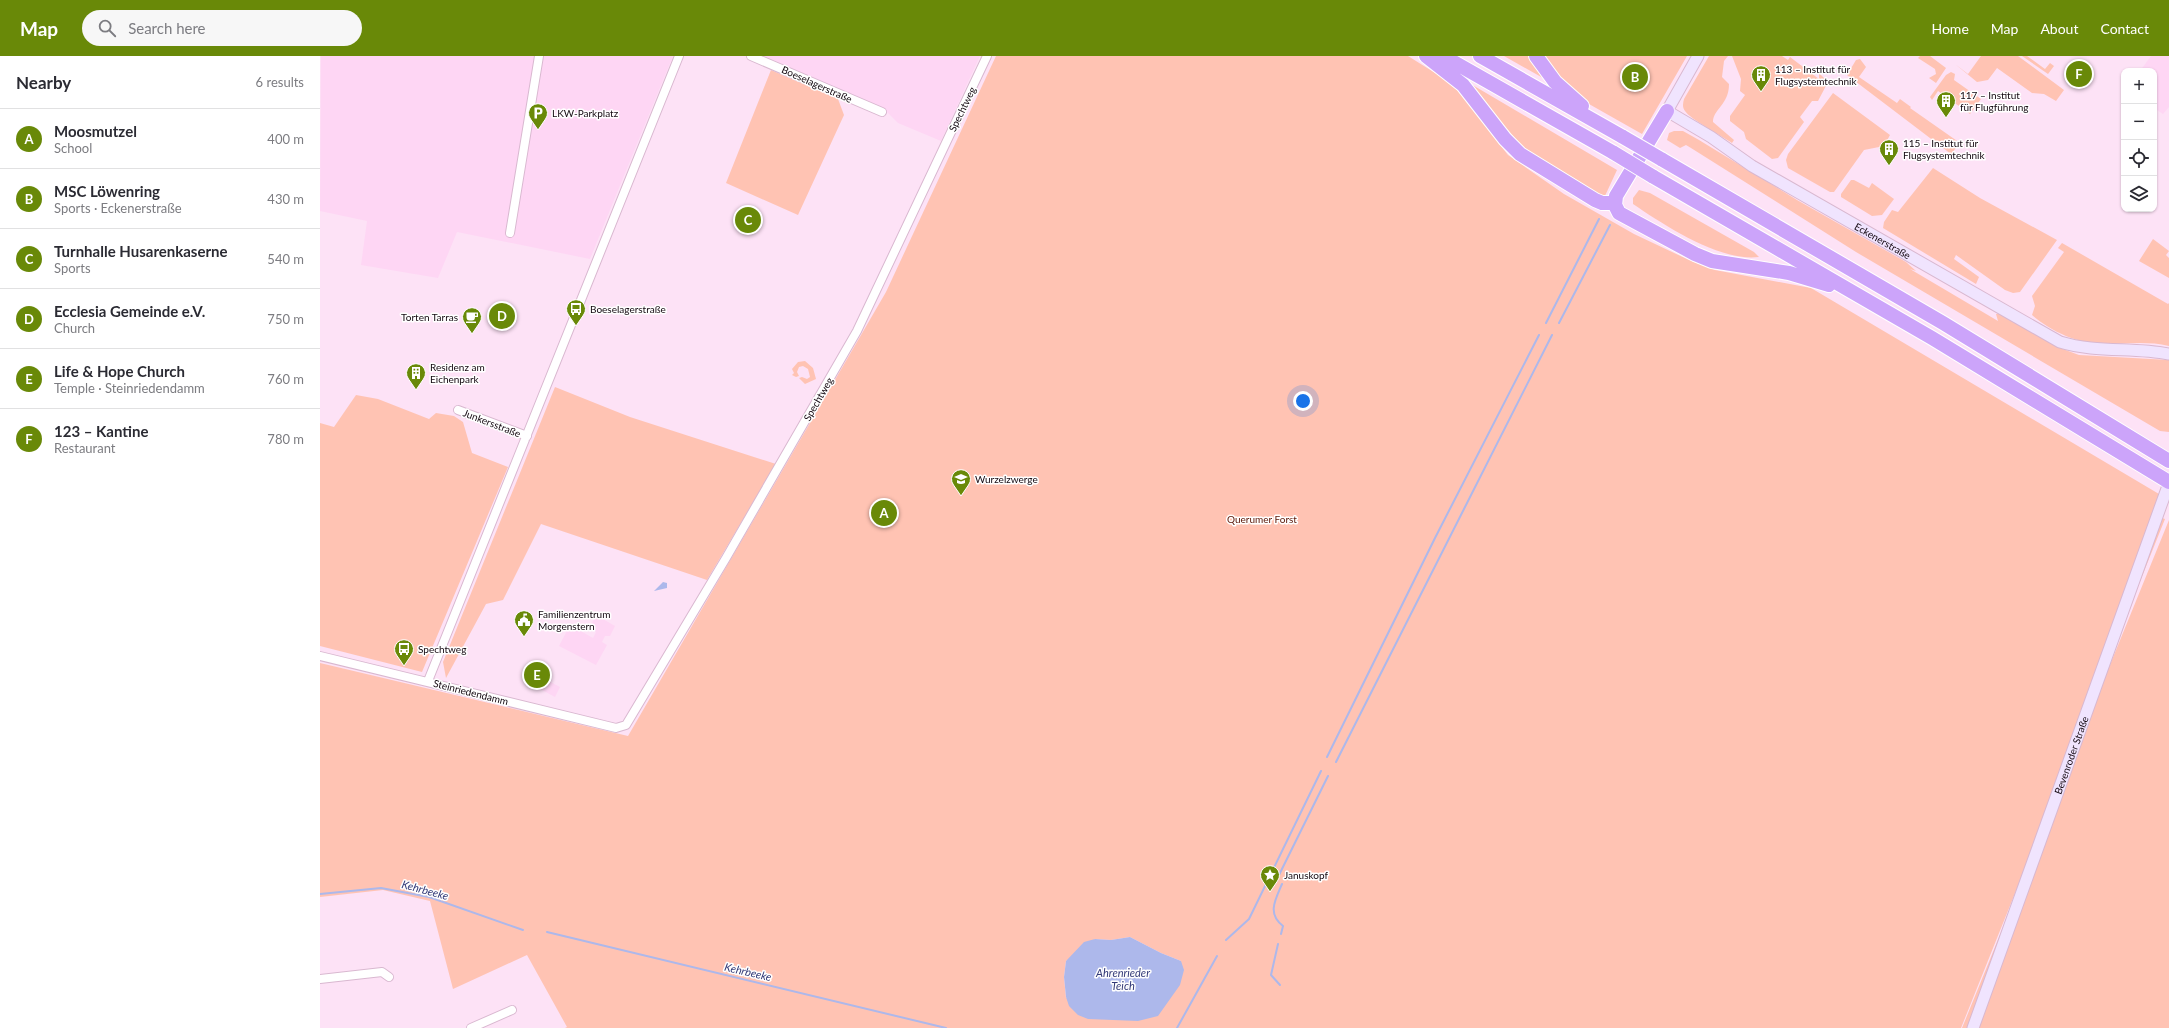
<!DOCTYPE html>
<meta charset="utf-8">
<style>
:root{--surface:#fff;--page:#f7f7f7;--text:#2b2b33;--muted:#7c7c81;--line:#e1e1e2;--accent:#698908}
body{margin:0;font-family:Lato,sans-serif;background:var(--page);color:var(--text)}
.controls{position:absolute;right:12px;top:12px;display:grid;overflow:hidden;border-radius:8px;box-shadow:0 1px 3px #0004}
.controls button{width:36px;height:36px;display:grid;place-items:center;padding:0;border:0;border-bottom:1px solid var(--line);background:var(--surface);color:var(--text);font:20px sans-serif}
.you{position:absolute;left:983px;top:345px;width:14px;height:14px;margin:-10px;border:3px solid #fff;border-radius:50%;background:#1a73e8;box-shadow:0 0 0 6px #1a73e833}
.badge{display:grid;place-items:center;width:26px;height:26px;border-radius:50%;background:var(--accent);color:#fff;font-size:13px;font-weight:700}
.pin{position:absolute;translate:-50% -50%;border:2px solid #fff;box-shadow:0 1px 4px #0006}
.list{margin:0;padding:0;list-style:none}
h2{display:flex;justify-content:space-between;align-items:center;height:52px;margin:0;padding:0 16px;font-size:17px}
h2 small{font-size:13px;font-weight:400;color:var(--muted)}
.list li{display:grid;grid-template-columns:26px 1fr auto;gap:12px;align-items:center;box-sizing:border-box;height:60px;padding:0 16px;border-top:1px solid var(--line)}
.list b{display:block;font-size:15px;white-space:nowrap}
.list p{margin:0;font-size:13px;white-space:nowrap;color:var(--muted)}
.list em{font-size:13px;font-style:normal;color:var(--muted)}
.icon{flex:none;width:22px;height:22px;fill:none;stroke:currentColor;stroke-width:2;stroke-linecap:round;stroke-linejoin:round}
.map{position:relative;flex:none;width:1849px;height:972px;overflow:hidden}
header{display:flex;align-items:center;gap:24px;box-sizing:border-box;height:56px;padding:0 20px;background:var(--accent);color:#fff}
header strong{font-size:19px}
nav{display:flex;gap:22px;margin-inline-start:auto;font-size:14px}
.search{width:280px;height:36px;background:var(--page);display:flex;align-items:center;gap:10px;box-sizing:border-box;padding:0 14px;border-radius:22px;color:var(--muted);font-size:15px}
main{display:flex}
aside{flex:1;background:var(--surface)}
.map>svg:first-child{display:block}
.built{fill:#fed6f4}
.green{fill:#ffc3b3;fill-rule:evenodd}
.water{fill:#adb8eb}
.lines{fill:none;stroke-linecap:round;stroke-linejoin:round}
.stream{stroke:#adb8eb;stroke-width:2}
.minor-casing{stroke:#d9b8d0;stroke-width:10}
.secondary-casing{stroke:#d9b8d0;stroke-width:13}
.motorway-casing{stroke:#fff;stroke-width:16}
.minor{stroke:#fff;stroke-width:8}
.secondary{stroke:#f0e4fe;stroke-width:11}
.motorway{stroke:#cca4fa;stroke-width:14}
.motorway-bridge-casing{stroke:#fff;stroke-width:16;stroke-linecap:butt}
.motorway-bridge{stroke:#cca4fa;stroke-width:14}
.labels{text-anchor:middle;stroke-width:3;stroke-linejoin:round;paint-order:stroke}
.poi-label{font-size:10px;fill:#130810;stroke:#fff;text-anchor:start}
.street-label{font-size:10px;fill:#130810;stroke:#fff}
.park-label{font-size:10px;fill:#591404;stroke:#fff}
.water-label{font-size:11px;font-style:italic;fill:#323977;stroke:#fff}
</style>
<header>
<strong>Map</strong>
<div class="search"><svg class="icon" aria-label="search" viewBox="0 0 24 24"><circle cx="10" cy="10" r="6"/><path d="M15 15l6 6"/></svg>Search here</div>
<nav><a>Home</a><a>Map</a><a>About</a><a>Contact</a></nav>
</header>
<main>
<aside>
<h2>Nearby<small>6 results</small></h2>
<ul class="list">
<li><span class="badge">A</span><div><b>Moosmutzel</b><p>School</p></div><em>400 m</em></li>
<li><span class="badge">B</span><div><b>MSC Löwenring</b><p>Sports · Eckenerstraße</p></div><em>430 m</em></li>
<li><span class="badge">C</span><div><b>Turnhalle Husarenkaserne</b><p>Sports</p></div><em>540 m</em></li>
<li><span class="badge">D</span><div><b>Ecclesia Gemeinde e.V.</b><p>Church</p></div><em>750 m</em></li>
<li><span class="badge">E</span><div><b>Life &amp; Hope Church</b><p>Temple · Steinriedendamm</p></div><em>760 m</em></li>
<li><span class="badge">F</span><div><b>123 – Kantine</b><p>Restaurant</p></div><em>780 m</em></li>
</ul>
</aside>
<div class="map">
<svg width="1849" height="972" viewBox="0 0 1849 972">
<rect width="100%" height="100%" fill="#fde2f6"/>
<path class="built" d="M1 0H353L270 203 137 176 118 222 41 209 47 165 0 155Z
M444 0H660L621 85 578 67 564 53Z
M1831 0H1849V51L1843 58 1834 52V15H1820Z
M276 559 295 570 290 580H285L282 586 287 589 276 609 239 590 250 569 273 582 276 576 270 571Z
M212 616 240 631 235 641 207 626Z"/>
<path class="green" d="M676 0H1088L1120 20 1138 35 1188 99 1244 138 1314 178 1369 204 1395 214 1491 232 1839 438 1832 458 1845 463 1641 972H245L247 971 207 899 133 933 110 845 63 834 0 841V607L308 680 566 236ZM810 881 841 897 861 905 746 942 744 921 746 905 775 883 791 884Z
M1184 0H1367L1322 78Z
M1389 0H1408L1404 5 1402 21 1409 28C1409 49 1393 53 1393 66L1414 84 1412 87C1402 80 1370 63 1365 55 1362 51 1363 47 1364 43Z
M1412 0H1462L1468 4 1470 1 1499 23V17L1508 26 1498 45H1492L1480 61 1484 66 1458 102 1452 103 1426 83 1424 76 1410 65V60L1425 39 1420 35 1421 23Z
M1600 0H1610L1626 12 1616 27 1609 22 1616 18 1615 13 1598 2Z
M1661 0H1698L1744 34 1736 45 1724 38 1712 37 1677 12 1668 24 1657 26 1635 8 1648 18Z
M1702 0H1707L1725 13 1730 7 1734 10 1728 18Z
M1540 3 1546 11 1539 21 1577 47 1580 43 1591 51 1590 52 1640 87 1631 98 1527 19 1536 4Z
M451 14 518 43 524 59 478 159 406 127Z
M1631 16 1635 18 1634 24 1661 43 1650 58 1618 35 1612 44 1610 41 1626 19Z
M1144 24 1297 114 1284 142 1223 105 1201 89Z
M1513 37 1570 79 1564 90 1544 94 1514 136H1510L1468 112 1466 104 1468 98Z
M1354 75H1363L1379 84 1477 144 1586 206 1596 215 1590 213 1678 265 1676 258H1682L1740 292 1759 299 1849 304V376L1840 375 1536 196 1371 92 1366 89 1360 92 1347 84 1349 77Z
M1613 112 1660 142 1737 184 1700 236 1693 237 1685 234 1636 199 1634 203 1659 221 1656 228 1563 172 1564 166 1572 154 1578 156Z
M1531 124H1534L1549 132 1552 127 1574 143 1562 159 1552 160 1521 141V138Z
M1319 134 1330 137 1434 196 1439 201C1400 206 1344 169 1313 148V142Z
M1833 183 1849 195 1846 199 1849 202V222L1819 205Z
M1742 187 1848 248 1849 247V290C1828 285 1807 288 1785 288 1758 288 1732 276 1712 259L1715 250 1712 240 1744 196 1738 192Z
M485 305 493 312 496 323 485 328 479 322 482 321 487 323 490 321 488 313 483 310 479 311 477 316 479 320 476 321 472 319 474 317 472 313 478 306Z
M235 331 310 361 456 408 387 524 221 468 183 544 166 548 126 622 123 606Z
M36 339 58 343 109 363 116 357 134 360 143 366 152 397 188 411 102 616 0 590V367L14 371Z
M1849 464V972H1642Z"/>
<path class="water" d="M343 526 347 527V532L334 535Z
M810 881 841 897 861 905 864 914 860 929 838 960 818 965 768 963 758 959 749 950 746 941 744 921 746 905 764 886 775 883 791 884Z"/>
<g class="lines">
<path class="stream" d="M1226 267 1279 163
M1239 267 1290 169
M1007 701 1115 482 1219 279
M1016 706 1232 279
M958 821 1008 720
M0 838 61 832 109 841 203 874
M227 876 626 972
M961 878 963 870C947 858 955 844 962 828
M906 884 929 863 1001 715
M958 888 951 919 960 929
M857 972 897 900"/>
<defs>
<path id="minor" d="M431 0 562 56
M190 177 219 0
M138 354 207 380
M0 600 296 672 306 669 406 502 537 275 667 0
M108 625C192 417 274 208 359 0
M0 923 62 916 69 921
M151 972 192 954"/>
<g id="secondary">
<path id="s1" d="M1378 0 1347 55 1391 81 1432 110 1740 286C1776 297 1813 291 1849 298"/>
<path id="s2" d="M1653 972 1849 427"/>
</g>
<path id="motorway" d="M1106 0 1143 29 1185 83 1200 98 1275 144 1282 147H1295
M1123 0 1294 97
M1160 0 1303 81
M1216 0 1235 26 1262 50
M1347 55 1296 140 1295 149 1299 157 1375 198 1392 205 1469 217 1509 229
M1341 103 1623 267 1849 405
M1332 120 1612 282 1849 426"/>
</defs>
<use href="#minor" class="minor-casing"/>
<use href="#secondary" class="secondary-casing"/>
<use href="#motorway" class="motorway-casing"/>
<use href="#minor" class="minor"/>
<use href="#secondary" class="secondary"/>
<use href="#motorway" class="motorway"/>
<defs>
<path id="motorway-bridge" d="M1303 81 1341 103
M1294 97 1332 120"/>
</defs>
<use href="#motorway-bridge" class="motorway-bridge-casing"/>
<use href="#motorway-bridge" class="motorway-bridge"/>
</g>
<defs>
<symbol id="building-pin" viewBox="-11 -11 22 30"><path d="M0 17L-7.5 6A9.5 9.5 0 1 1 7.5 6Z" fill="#698908" stroke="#fff"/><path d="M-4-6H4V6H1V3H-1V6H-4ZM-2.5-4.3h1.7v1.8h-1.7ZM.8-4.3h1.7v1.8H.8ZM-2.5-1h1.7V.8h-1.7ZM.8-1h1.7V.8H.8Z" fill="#fff"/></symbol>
<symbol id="parking-pin" viewBox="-11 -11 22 30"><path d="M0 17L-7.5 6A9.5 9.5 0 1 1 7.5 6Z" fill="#698908" stroke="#fff"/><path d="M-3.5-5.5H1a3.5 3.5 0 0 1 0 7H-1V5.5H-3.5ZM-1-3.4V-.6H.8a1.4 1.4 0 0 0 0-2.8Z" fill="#fff"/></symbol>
<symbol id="bus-pin" viewBox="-11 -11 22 30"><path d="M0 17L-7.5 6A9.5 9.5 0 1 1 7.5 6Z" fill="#698908" stroke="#fff"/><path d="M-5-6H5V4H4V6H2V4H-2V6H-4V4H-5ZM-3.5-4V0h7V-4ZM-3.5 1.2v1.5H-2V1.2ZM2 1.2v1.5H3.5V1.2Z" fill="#fff"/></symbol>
<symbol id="cafe-pin" viewBox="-11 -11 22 30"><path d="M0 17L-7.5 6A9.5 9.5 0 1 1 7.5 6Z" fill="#698908" stroke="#fff"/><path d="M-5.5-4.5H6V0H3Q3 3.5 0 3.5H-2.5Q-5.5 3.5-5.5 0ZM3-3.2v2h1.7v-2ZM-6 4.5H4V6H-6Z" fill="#fff"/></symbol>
<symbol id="school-pin" viewBox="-11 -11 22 30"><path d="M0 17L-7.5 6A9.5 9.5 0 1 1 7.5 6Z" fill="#698908" stroke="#fff"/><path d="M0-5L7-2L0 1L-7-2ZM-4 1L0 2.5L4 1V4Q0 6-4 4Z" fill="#fff"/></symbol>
<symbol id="civic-pin" viewBox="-11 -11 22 30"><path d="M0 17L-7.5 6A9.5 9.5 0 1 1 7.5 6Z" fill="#698908" stroke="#fff"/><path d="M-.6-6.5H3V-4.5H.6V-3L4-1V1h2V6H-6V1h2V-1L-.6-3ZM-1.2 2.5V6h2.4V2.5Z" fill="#fff"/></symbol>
<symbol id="sight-pin" viewBox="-11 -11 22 30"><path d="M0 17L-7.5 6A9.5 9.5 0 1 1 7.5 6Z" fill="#698908" stroke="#fff"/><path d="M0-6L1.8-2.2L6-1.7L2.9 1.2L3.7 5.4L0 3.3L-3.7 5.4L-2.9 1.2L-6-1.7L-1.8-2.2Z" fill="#fff"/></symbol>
</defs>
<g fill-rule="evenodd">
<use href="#building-pin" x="1430" y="8" width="22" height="30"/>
<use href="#building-pin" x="1615" y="34" width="22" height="30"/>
<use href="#parking-pin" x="207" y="46" width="22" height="30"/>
<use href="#building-pin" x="1558" y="82" width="22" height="30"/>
<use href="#bus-pin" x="245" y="242" width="22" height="30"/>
<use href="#cafe-pin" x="141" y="250" width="22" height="30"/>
<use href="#building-pin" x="85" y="306" width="22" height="30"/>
<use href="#school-pin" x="630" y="412" width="22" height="30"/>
<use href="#civic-pin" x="193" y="553" width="22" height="30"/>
<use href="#bus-pin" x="73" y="582" width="22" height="30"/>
<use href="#sight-pin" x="939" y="808" width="22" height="30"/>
</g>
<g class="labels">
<g class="poi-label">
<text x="1455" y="17">113 – Institut für<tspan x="1455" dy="12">Flugsystemtechnik</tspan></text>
<text x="1640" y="43">117 – Institut<tspan x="1640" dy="12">für Flugführung</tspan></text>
<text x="232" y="61">LKW-Parkplatz</text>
<text x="1583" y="91">115 – Institut für<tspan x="1583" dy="12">Flugsystemtechnik</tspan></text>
<text x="270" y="257">Boeselagerstraße</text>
<text x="138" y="265" text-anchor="end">Torten Tarras</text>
<text x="110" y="315">Residenz am<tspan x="110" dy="12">Eichenpark</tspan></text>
<text x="655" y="427">Wurzelzwerge</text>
<text x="218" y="562">Familienzentrum<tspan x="218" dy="12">Morgenstern</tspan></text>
<text x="98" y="597">Spechtweg</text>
<text x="964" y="823">Januskopf</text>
</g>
<g class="street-label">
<text transform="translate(497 28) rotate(24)" y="4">Boeselagerstraße</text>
<text transform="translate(642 53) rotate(-64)" y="4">Spechtweg</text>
<text dy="4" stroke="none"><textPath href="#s1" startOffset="315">Eckenerstraße</textPath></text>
<text transform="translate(498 343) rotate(-60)" y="4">Spechtweg</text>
<text transform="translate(172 367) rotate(21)" y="4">Junkersstraße</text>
<text transform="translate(151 636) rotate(14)" y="4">Steinriedendamm</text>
<text dy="4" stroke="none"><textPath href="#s2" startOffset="290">Bevenroder Straße</textPath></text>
</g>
<g class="park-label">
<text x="942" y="467">Querumer Forst</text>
</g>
<g class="water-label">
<text transform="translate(105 834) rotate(15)" y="4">Kehrbeeke</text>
<text transform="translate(428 916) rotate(13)" y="4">Kehrbeeke</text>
<text x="803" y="921">Ahrenrieder<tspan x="803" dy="13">Teich</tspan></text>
</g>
</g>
</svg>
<div class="controls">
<button>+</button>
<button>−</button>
<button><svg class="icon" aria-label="locate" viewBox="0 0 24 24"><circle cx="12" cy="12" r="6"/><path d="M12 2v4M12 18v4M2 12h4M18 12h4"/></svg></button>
<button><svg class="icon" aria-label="layers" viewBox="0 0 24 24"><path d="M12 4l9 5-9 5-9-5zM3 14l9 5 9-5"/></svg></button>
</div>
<div class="you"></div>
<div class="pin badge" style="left:564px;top:457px">A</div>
<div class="pin badge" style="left:1315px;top:21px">B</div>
<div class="pin badge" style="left:428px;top:164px">C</div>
<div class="pin badge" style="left:182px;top:260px">D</div>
<div class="pin badge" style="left:217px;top:619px">E</div>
<div class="pin badge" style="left:1759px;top:18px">F</div>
</div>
</main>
